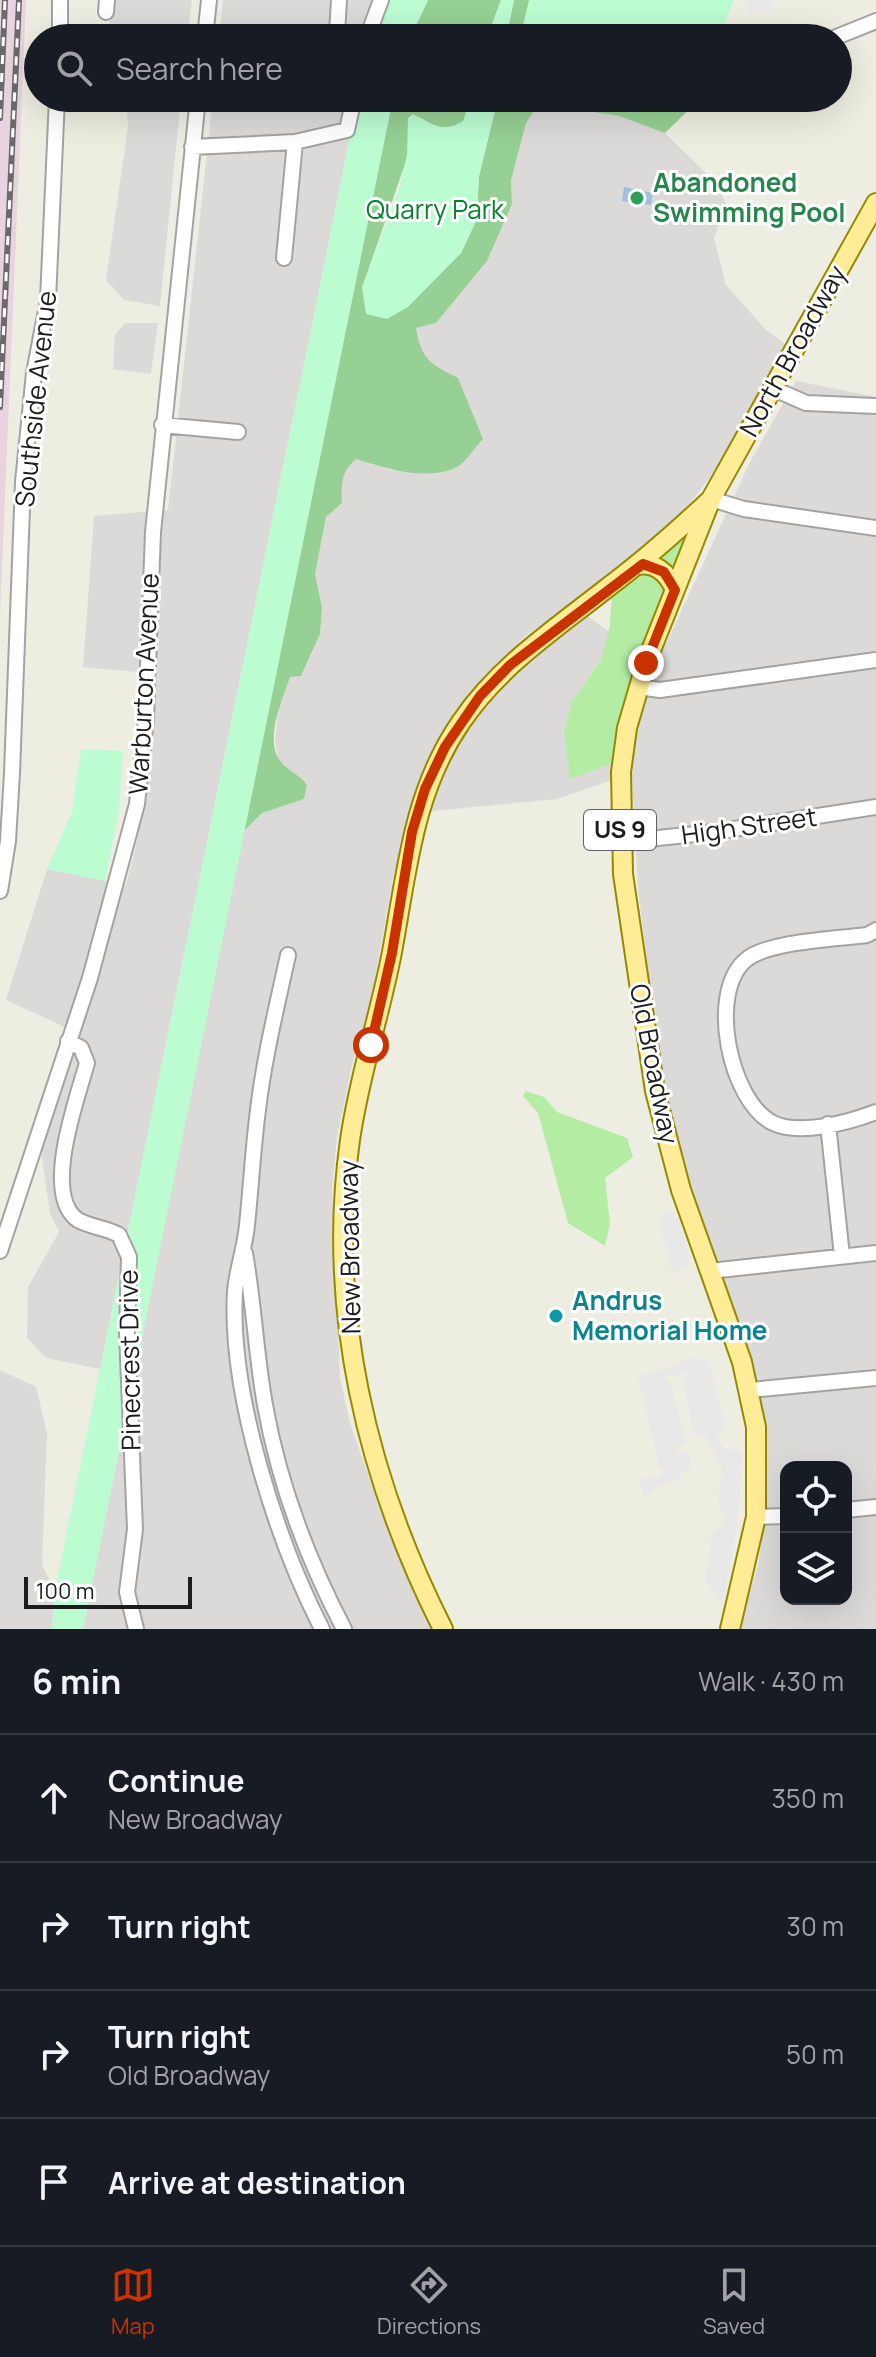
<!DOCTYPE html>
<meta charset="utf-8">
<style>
:root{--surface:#171b24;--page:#20242c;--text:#f1f3f6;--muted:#9ea1a6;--line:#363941;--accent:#c93300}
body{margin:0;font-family:Manrope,sans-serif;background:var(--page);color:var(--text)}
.controls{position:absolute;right:24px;bottom:24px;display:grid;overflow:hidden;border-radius:16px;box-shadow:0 8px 32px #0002}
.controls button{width:72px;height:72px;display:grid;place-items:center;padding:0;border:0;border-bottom:2px solid var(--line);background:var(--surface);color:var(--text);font:40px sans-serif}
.scale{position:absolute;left:24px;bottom:20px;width:168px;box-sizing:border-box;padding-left:8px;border:4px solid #1c1c1c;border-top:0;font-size:22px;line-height:28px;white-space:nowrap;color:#1c1c1c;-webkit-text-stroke:6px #fff;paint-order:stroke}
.stop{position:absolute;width:24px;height:24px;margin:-18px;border:6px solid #c93300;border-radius:50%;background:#fff}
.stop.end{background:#c93300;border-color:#fff;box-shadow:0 2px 8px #0008}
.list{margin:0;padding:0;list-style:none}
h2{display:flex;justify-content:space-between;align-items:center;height:104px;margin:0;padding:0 32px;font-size:34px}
h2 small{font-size:26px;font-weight:400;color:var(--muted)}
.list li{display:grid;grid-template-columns:52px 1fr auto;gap:24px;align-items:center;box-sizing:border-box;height:128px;padding:0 32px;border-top:2px solid var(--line)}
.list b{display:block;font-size:30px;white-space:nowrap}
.list p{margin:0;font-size:26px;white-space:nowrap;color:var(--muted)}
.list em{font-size:26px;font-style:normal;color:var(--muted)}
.icon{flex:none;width:44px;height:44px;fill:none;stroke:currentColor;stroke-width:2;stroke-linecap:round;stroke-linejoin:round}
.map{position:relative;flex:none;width:876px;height:1629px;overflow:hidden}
.search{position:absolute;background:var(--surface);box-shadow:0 8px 32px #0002;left:24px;right:24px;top:24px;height:88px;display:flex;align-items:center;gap:20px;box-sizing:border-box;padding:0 28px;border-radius:44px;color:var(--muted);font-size:30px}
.sheet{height:616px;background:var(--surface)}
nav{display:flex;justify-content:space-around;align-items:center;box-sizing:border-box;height:112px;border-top:2px solid var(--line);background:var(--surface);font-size:22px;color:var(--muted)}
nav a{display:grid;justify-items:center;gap:4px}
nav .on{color:var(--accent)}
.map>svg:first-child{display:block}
.residential{fill:#dbdad9;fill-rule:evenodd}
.industrial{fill:#e8d3df}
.grass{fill:#b5eca4}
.forest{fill:#96d094}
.park{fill:#bbfcd1}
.parking{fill:#e8e8e8}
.water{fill:#9fc0df}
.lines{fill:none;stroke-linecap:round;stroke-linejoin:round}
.minor-casing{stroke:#a3a3a3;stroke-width:18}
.major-casing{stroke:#958900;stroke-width:22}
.minor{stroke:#fff;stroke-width:14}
.major{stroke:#ffec96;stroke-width:18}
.rail-casing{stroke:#6a6a6a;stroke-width:6}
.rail{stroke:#fff;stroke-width:3;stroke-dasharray:9;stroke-linecap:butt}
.route{stroke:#c93300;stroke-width:10}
.leisure-dot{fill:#2e9e5b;stroke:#fff;stroke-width:3}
.culture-dot{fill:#0f9aa8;stroke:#fff;stroke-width:3}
.labels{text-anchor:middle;stroke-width:6;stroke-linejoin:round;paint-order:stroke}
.shield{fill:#fff;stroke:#606060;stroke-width:2}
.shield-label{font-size:24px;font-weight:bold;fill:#1c1c1c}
.leisure-label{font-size:26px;font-weight:bold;fill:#27864d;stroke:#fff;text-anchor:start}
.park-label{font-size:26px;fill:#067f2f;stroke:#fff}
.street-label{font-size:26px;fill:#1c1c1c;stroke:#fff}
.culture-label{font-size:26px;font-weight:bold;fill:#0d838f;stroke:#fff;text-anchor:start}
</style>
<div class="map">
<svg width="876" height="1629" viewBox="0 0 876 1629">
<rect width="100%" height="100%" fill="#eeede1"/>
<path class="residential" d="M110 0H192L187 38H109Z
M223 0H387L371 38H219Z
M126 98H181L160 306 124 300 106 280 128 127Z
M213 98H358L100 1369 46 1358 27 1338 28 1287 59 1232 50 1213 41 1151 80 1034 6 1000 47 869 126 885 135 850 151 749 158 674 83 667 94 516 168 510Z
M535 108H568L619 116 665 133 716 183 726 204 714 238 726 285 766 330 785 344 718 467 679 517 604 580 524 637 453 713 417 787 393 877 372 996 352 1065 337 1137 332 1188 340 1378 350 1423 390 1537 434 1629H83L243 832 262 813 304 799 307 785 278 759 275 740 279 708 290 677 301 676 320 634 322 608 315 574 326 517 342 503 341 482 347 466 356 459 391 470 482 439 458 379 436 367 419 351 416 328 436 323 487 261 512 204 511 180 518 152 525 123Z
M125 323H158L151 374 113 369 115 335Z
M796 381 876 397V1629H739L758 1565 767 1507 762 1404 751 1360 684 1165 657 1049 638 888 632 779H615L557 799 423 812 430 790 475 710 509 674 582 612 656 666 750 462ZM786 1467H846V1599H786Z
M0 1370 36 1387 47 1433 42 1565 55 1590 52 1629H0Z"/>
<path class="industrial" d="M0 0H26L0 614Z"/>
<path class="grass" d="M686 537V552L619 761 570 779 564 731 572 702 601 660 610 625 612 594Z
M526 1091 544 1097 557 1112 627 1138 633 1157 605 1178 610 1224 605 1246 568 1223 538 1113 523 1096Z"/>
<path class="forest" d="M428 0H501L487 38H410Z
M514 0H571L556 38H506Z
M393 98H471L463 122C447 131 436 128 421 118L362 288 433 279 461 253 476 221 479 176 498 98H701L665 133 619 116 568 108H536L526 123 511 180 512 204 487 261 436 323 416 328C421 360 431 364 458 378L483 439C475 447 466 462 457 467 426 482 385 468 356 459 341 471 341 485 342 503L326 517 315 574 322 608 320 634 301 676 290 677C283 698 265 738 279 759 285 769 300 775 307 785L304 799 262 813 243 832Z"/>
<path class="park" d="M387 0H428L410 38H371Z
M501 0H514L506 38H487Z
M529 0H734L719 38H520Z
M358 98H393L83 1629H52L55 1590Z
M471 98H498L479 176 476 221 461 253 408 307 387 319 366 314 362 288 400 185 407 155 408 118 413 114C432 124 443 134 463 121Z
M81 749 123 751 119 811 105 881 47 869 72 812Z"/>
<path class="parking" d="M748 0H773L769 13 746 10Z
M666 1211 673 1212 680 1224 690 1261 685 1269 672 1272 659 1219Z
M687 1357 709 1361 725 1430 717 1434 719 1440 725 1448 742 1452 738 1519 724 1601H716V1592L705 1583 712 1534 723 1524 724 1516 718 1504 721 1469 705 1437 695 1436 682 1377 689 1375 687 1372 662 1378 670 1381 686 1441 676 1450 679 1454 688 1451 692 1467 685 1470 681 1478 657 1487 644 1497 640 1479 659 1476 666 1469H660L638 1376 682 1363Z"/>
<path class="water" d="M624 187 653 193 651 205 622 201Z"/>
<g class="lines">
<defs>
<path id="minor" d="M339 0 337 33 367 37
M106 12 107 0
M60 38V0
M205 38 209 0
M367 38 381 0
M748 38H749
M834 38 876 21
M192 147 295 142 347 130 354 98
M284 258 295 142
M772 388 806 403 876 406
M162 425 238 432
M711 499 744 509 876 528
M638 687 660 690 876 660
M621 842 714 832 876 807
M0 891 8 841 12 773 23 482 34 373 48 300 57 98
M876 930 867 935C837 939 770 941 747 959 706 991 730 1102 773 1123 800 1136 850 1122 876 1112
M288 955C277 1006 264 1058 258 1110 253 1148 251 1187 247 1225 245 1247 237 1269 235 1291 229 1392 276 1539 322 1629
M68 1041 81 1048 87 1063C78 1096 41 1195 78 1220 90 1227 107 1228 119 1235L129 1257 127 1333 135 1529 127 1592 136 1629
M828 1124 842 1256
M0 1251 90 978 137 804 146 719 153 532 198 98
M245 1253C254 1304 256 1355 265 1405 279 1484 307 1558 344 1629
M710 1271 876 1253
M750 1390 876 1378
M846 1510 876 1507
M756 1517 786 1516"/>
<path id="major" d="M635 566C654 560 668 573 675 590
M443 1629C367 1479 326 1309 350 1140 359 1076 380 1015 392 952 407 871 413 792 461 722 499 666 555 629 607 588 643 561 676 532 709 501
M730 1629 756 1517V1427L742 1362 681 1190 655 1091 623 874 621 772 627 728 646 663 711 499 876 203"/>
</defs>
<use href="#minor" class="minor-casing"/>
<use href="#major" class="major-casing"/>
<use href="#minor" class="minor"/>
<use href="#major" class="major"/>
<defs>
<path id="rail" d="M0 118 5 0
M0 407 19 0"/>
</defs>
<use href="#rail" class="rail-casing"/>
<use href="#rail" class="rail"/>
</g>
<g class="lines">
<path class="route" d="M371 1045 392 953 412 832 425 789 445 747 480 696 510 665 643 564 664 572 675 590 646 663"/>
</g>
<circle class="leisure-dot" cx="637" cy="198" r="8"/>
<circle class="culture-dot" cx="556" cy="1316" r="8"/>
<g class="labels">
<rect class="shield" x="584" y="810" width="72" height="40" rx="6"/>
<g class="shield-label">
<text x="620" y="838">US 9</text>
</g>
<g class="leisure-label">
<text x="653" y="192">Abandoned<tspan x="653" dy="30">Swimming Pool</tspan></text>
</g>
<g class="park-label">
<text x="435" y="219">Quarry Park</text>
</g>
<g class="street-label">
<text transform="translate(793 351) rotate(-61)" y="9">North Broadway</text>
<text transform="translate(36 399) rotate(-84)" y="9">Southside Avenue</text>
<text transform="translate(144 684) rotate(-87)" y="9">Warburton Avenue</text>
<text transform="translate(749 826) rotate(-8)" y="9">High Street</text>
<text transform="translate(654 1064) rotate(79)" y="9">Old Broadway</text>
<text transform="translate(350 1247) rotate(-91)" y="9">New Broadway</text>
<text transform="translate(130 1360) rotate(-91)" y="9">Pinecrest Drive</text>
</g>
<g class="culture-label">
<text x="572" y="1310">Andrus<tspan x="572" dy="30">Memorial Home</tspan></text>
</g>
</g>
</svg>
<div class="controls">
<button><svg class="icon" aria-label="locate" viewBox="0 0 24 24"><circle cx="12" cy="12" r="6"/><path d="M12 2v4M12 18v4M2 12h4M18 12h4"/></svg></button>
<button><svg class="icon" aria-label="layers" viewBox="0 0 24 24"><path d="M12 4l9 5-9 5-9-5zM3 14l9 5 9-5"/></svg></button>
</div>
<div class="scale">100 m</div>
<div class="stop" style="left:371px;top:1045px"></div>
<div class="stop end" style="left:646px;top:663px"></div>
<div class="search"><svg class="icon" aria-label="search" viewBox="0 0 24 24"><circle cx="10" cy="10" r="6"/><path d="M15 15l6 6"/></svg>Search here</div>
</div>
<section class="sheet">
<h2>6 min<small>Walk · 430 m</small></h2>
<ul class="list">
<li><svg class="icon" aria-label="ahead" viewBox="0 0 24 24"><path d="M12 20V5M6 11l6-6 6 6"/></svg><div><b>Continue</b><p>New Broadway</p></div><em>350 m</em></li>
<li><svg class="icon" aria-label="right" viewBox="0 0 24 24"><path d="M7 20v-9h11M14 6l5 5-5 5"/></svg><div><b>Turn right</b></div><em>30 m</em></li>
<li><svg class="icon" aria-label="right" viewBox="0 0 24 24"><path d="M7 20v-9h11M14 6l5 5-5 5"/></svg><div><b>Turn right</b><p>Old Broadway</p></div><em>50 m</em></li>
<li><svg class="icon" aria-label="arrive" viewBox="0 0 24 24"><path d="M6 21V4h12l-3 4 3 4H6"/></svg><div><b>Arrive at destination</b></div></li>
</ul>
</section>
<nav>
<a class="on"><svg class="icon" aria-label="map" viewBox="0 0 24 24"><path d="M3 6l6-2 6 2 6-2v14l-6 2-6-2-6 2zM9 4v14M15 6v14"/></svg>Map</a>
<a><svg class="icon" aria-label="directions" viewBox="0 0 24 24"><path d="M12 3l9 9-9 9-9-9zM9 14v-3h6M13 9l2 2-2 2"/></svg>Directions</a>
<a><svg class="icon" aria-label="saved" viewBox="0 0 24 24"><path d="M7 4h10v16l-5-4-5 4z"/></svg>Saved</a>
</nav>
